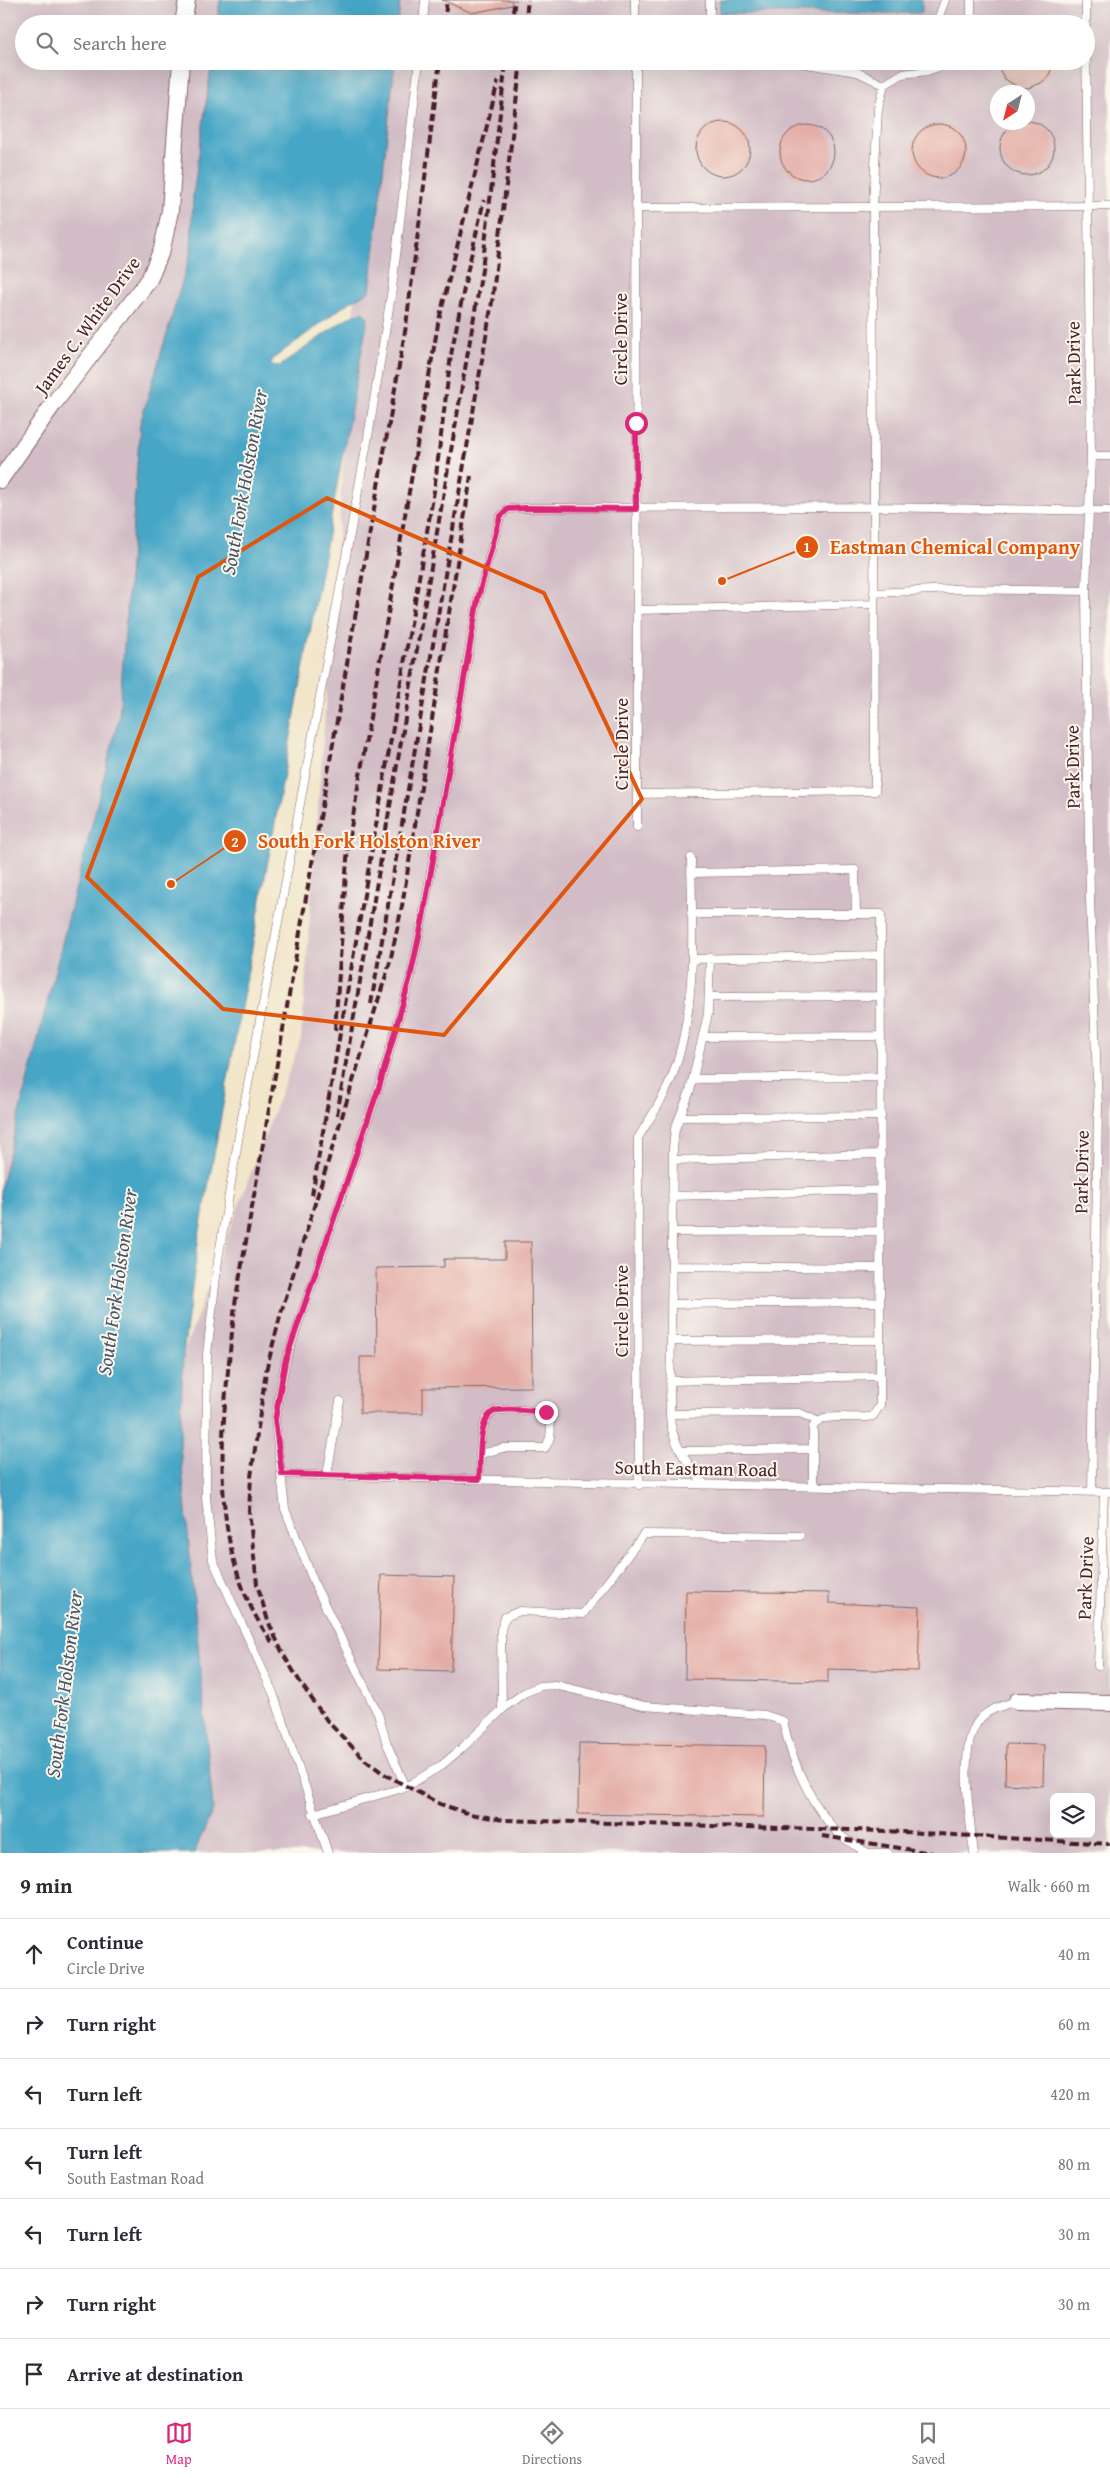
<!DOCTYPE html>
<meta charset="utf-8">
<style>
:root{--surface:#fff;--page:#f2f2f3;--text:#2b2b33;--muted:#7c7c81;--line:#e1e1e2;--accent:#db2777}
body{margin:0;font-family:"Gentium Book Plus",serif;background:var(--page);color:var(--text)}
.controls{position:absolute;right:15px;bottom:15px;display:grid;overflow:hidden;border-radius:8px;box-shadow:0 5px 20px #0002}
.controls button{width:45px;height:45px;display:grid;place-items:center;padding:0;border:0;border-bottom:1px solid var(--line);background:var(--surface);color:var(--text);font:25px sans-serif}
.compass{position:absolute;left:990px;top:85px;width:45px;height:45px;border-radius:50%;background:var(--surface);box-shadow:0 5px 20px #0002;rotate:216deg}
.stop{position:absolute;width:15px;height:15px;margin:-11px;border:4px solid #db2777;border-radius:50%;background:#fff}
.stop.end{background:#db2777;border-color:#fff;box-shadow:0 1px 5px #0008}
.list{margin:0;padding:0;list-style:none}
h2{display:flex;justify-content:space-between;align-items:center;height:65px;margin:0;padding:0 20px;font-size:21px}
h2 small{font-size:16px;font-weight:400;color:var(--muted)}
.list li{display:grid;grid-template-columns:32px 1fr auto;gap:15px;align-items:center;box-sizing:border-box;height:70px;padding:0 20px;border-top:1px solid var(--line)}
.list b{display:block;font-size:19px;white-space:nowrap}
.list p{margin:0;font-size:16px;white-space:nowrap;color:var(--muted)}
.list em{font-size:16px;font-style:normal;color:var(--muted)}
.icon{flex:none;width:28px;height:28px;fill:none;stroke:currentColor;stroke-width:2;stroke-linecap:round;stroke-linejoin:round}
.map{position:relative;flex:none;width:1110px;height:1853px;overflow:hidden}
.search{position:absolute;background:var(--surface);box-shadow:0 5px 20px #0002;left:15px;right:15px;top:15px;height:55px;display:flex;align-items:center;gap:12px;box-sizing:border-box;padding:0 18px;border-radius:28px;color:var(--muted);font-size:19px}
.sheet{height:555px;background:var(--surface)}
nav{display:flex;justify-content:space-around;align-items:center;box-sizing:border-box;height:70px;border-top:1px solid var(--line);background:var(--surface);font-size:14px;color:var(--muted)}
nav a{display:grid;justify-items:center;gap:2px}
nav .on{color:var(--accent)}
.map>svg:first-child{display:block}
.industrial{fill:#d2bdc6;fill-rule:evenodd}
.water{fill:#46a6c6;stroke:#486278}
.building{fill:#e3aba4}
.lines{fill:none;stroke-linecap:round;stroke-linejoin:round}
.service-casing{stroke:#856563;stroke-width:9}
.minor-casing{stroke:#856563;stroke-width:18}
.service{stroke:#fff;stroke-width:8}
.minor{stroke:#fff;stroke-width:16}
.rail{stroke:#4a1f2b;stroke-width:4;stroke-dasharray:8 4;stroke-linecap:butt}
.route{stroke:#db2777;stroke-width:6}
.marked{fill:none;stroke:#e0560e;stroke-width:4;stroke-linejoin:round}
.labels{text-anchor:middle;stroke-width:4;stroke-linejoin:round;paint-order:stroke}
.street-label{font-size:19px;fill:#4a1f2b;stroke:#fbf7ec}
.water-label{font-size:20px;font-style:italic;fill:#485569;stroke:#fbf7ec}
.leader{fill:none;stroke:#e0560e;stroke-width:2}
.callout-dot{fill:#e0560e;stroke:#fbf7ec;stroke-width:2}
.mark-label{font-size:15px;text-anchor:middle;font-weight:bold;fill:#fff}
.callout-label{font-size:20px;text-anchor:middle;font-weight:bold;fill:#e0560e;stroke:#fbf7ec;stroke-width:4;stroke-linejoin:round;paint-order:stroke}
</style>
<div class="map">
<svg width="1110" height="1853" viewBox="0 0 1110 1853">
<rect width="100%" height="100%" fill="#fbf7ec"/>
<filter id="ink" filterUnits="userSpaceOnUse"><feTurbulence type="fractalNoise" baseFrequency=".02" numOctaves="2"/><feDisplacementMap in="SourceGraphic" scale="10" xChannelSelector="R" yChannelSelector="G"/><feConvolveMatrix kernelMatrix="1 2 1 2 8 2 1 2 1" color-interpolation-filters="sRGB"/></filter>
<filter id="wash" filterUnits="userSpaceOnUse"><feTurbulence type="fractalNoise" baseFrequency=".0096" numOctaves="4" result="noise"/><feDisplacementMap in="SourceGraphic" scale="20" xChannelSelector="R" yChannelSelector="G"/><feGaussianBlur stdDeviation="1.12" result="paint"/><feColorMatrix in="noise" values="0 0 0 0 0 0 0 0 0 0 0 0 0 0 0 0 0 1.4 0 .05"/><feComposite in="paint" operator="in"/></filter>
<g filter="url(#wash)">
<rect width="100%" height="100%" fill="#f2e6ca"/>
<path class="industrial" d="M0 0H220L217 24H24V61H212L193 196 191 252 140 431 119 717 2 1182 0 1204Z
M383 0H1110V1853H194L213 1809 180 1446 183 1354 301 1039 373 61H1086V24H379ZM998 92H1028V122H998ZM1054 1797H1091V1834H1054Z"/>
<path class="water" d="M220 0H400L398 24H217Z
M720 0H922V13H720Z
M212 61H395L370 291 348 303 274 358 270 365 280 366 347 318 362 312 368 317 199 1236 183 1354 180 1446 213 1809 194 1853H0V1204L2 1182 119 717 140 424 191 252 193 196Z"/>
<g id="blocks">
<path class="building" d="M442 0H512V5L472 13Z
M999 61H1055L1048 77 1041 83 1028 88H1019L1005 79 1000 71Z
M1000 148a27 27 0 1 1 54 0a27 27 0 1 1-54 0Z
M696 149a27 27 0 1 1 54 0a27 27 0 1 1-54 0Z
M912 151a27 27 0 1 1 54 0a27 27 0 1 1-54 0Z
M780 152a27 27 0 1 1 54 0a27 27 0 1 1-54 0Z
M505 1242H531L532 1387 423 1388V1413H360V1357H377L376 1268 444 1267V1259H505Z
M381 1575 454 1577 451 1671 378 1669Z
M686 1591 829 1593V1603L920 1607 918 1671 828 1669V1682L685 1679Z
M579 1743 765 1746 764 1817 578 1814Z
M1006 1744 1044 1745 1043 1786 1005 1784Z"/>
</g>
</g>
<g filter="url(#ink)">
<use href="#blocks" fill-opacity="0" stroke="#856563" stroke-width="1"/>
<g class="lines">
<defs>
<path id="service" d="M635 0V24
M710 0V17L718 24
M1086 0V24
M423 24 425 0
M935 24 937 22 945 0
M971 24V0
M1086 42 1091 456 1086 591 1088 779 1090 900 1098 1107 1092 1492
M636 61 637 827
M797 61 800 63 857 72 884 85
M637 208 1110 206
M1091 456H1110
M874 593 952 589 1086 591
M637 610 874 604
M637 794 875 791 873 206 878 108 884 85 902 74 927 71 957 61
M691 873 855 870 856 913
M691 914H881L880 1405 873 1416C856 1421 824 1410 813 1427V1486
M692 959 881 955
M709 997 881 996
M703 1037 881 1036
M693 1079 881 1077
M680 1117 881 1116
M673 1160 881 1154
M672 1196 880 1190
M672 1232 880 1231
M672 1266 880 1268
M671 1304 880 1302
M671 1341 880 1340
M670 1381 880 1376
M670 1414 800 1413 817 1421
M681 1451 813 1449
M281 1474C558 1483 834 1487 1110 1492
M327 1475 340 1401
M479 1479C481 1462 476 1412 499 1410 514 1408 531 1411 546 1412 552 1423 553 1437 545 1448H503L481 1454
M639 1485 638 1138C650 1118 665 1097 673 1074 698 1006 692 930 691 858
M705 1485C688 1465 670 1441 670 1414L673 1148 675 1129 690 1091 708 1014 710 958
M1098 1666 1104 1492
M502 1709 501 1630 505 1617 520 1611 583 1614 644 1534 800 1536
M406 1787 387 1744 378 1714 315 1585 285 1509 275 1420 285 1363 380 1084 410 979 423 917 478 598 500 517 508 509 526 508 874 507 1110 511
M313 1814 406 1787 442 1765 461 1749 506 1706 524 1693 540 1686 555 1685 644 1706 765 1715 783 1721C792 1762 807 1798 834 1829 842 1839 856 1846 866 1852
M328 1853 273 1693 213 1560 206 1498 207 1354 218 1260 242 1117 368 437 392 289 419 61
M862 1853H888
M974 1853C970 1819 957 1747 979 1720 988 1709 1004 1705 1017 1701"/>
<path id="minor" d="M183 24 187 0
M0 480 54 403 149 280 162 249 170 211 181 61
M1017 1701 1110 1703"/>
</defs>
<use href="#service" class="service-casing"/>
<use href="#minor" class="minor-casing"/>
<use href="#service" class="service"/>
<use href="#minor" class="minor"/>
<path class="rail" d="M444 24 447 0
M511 24 515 0
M525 24 528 0
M471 476 402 906 390 962 281 1313 266 1371 251 1477 249 1511 257 1584 268 1621 283 1654 302 1685 328 1722 365 1760 384 1774 440 1804 470 1814 503 1820 887 1831 1110 1844
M371 1004 492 302 521 61
M335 1030 348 845 438 324 498 81
M337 1115 482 270 506 61
M312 1195 434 491 451 355 467 273 484 200
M272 1642C201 1544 224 1416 235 1304L406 326 440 61
M822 1836 932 1853"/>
</g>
</g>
<g class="lines" filter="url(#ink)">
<path class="route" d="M546 1412C531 1411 514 1408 499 1410 476 1412 481 1462 479 1479L282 1474 275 1420 285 1362 380 1084 410 978 423 918 478 598 500 517 508 509 526 508 636 509V423"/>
</g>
<path class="marked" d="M327 498 544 593 642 799 444 1035 223 1009 87 877 198 577Z"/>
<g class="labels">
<g class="street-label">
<text transform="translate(87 325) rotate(-54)" y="7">James C. White Drive</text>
<text transform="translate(620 339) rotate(-90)" y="7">Circle Drive</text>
<text transform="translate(1073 363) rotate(-91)" y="7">Park Drive</text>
<text transform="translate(621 744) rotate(-90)" y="7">Circle Drive</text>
<text transform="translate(1072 767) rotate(-91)" y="7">Park Drive</text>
<text transform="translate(1081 1172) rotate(-89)" y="7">Park Drive</text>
<text transform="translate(621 1311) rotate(-90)" y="7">Circle Drive</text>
<text transform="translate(696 1468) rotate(1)" y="7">South Eastman Road</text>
<text transform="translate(1085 1578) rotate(-88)" y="7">Park Drive</text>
</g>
<g class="water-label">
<text transform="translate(244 482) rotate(-80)" y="7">South Fork Holston River</text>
<text transform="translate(117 1282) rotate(-82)" y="7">South Fork Holston River</text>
<text transform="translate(64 1684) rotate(-83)" y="7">South Fork Holston River</text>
</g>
</g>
<path class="leader" d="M722 581L807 547M171 884L235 841"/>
<g class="callout-dot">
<circle cx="722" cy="581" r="5"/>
<circle cx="171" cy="884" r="5"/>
<circle cx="807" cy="547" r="12"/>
<circle cx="235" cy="841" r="12"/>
</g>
<g class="mark-label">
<text x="807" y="552">1</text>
<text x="235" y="847">2</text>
</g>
<g class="callout-label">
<text x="955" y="554">Eastman Chemical Company</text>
<text x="369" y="848">South Fork Holston River</text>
</g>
</svg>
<div class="controls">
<button><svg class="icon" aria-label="layers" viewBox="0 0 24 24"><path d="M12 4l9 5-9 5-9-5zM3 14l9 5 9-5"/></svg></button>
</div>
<svg class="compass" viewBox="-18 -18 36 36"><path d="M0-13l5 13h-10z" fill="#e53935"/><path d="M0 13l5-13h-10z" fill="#7c7c81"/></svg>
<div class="stop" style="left:636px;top:423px"></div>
<div class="stop end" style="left:546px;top:1412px"></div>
<div class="search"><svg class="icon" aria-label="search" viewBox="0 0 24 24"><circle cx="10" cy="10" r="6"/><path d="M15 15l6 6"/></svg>Search here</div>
</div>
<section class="sheet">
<h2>9 min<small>Walk · 660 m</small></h2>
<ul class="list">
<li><svg class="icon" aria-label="ahead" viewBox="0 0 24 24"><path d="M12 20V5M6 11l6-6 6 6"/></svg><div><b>Continue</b><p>Circle Drive</p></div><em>40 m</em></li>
<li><svg class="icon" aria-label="right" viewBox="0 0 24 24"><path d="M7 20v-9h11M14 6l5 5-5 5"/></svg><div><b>Turn right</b></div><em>60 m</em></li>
<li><svg class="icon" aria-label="left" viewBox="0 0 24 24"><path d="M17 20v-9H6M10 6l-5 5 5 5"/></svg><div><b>Turn left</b></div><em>420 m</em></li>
<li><svg class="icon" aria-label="left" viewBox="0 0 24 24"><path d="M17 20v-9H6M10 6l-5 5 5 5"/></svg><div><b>Turn left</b><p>South Eastman Road</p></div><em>80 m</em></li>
<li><svg class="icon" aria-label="left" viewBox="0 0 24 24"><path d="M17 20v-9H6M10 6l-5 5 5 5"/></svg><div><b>Turn left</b></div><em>30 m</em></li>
<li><svg class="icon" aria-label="right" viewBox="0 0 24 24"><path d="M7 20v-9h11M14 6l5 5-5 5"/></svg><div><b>Turn right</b></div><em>30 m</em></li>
<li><svg class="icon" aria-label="arrive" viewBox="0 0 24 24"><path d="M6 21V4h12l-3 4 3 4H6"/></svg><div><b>Arrive at destination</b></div></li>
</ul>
</section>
<nav>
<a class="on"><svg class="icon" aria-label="map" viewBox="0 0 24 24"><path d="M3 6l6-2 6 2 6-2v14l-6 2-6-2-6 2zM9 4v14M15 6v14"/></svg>Map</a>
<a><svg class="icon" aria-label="directions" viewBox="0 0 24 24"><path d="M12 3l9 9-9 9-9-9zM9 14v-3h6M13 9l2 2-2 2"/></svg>Directions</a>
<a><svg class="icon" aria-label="saved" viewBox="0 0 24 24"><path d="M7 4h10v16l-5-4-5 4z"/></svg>Saved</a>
</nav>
